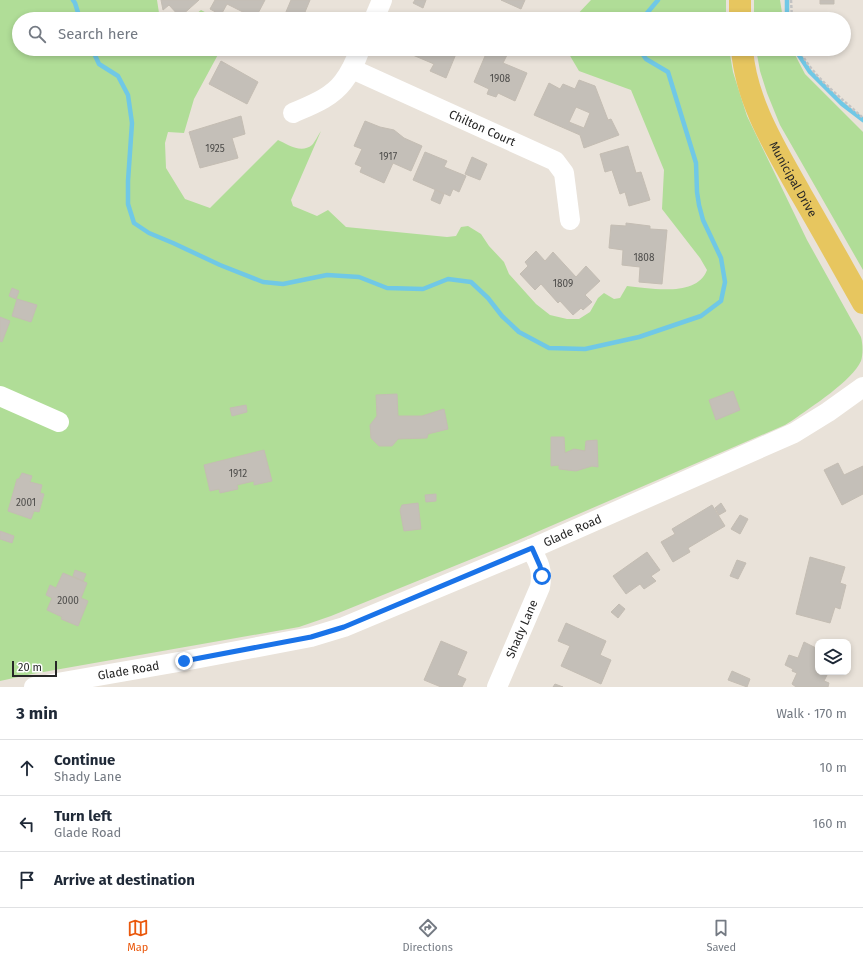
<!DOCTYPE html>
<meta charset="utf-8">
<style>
:root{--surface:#fff;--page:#f2f2f3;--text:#1f2937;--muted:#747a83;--line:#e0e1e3;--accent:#ea580c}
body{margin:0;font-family:"Fira Sans",sans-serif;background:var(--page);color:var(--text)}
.controls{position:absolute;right:12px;bottom:12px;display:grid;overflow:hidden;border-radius:8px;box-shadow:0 2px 6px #0003}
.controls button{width:36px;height:36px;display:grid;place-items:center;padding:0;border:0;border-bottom:1px solid var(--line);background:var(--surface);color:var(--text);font:20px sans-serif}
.scale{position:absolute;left:12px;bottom:10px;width:45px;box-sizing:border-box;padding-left:4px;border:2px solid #272727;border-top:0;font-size:11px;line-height:14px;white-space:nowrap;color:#272727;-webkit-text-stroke:3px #fff;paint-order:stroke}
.stop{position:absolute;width:12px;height:12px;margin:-9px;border:3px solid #1a73e8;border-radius:50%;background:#fff}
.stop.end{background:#1a73e8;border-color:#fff;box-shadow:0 1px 4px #0008}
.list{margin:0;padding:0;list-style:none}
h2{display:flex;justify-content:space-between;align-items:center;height:52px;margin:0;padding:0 16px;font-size:17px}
h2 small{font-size:13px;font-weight:400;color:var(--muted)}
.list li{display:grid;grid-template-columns:26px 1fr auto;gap:12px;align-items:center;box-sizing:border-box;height:56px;padding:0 16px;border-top:1px solid var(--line)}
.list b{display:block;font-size:15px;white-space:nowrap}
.list p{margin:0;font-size:13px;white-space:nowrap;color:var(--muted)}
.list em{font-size:13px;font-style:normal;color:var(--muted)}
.icon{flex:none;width:22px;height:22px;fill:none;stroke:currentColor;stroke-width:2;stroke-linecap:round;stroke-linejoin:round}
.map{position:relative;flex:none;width:863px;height:687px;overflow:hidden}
.search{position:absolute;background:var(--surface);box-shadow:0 2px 6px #0003;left:12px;right:12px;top:12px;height:44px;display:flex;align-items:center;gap:10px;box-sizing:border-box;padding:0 14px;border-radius:22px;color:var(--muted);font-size:15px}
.sheet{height:220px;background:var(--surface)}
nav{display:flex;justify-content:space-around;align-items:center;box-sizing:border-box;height:56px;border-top:1px solid var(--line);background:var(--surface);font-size:11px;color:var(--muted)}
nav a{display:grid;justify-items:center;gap:2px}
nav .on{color:var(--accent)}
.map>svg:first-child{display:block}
.green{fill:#b0dd97}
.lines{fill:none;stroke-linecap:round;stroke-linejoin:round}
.stream{stroke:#70c8e6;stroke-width:4.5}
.building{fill:#c4bfb8;stroke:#c4bdb3;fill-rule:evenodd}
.path{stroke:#c3c3c3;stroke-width:2.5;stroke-dasharray:3 2;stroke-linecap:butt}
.minor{stroke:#fff;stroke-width:20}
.major{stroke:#e7c65f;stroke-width:22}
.route{stroke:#1a73e8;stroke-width:5}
.labels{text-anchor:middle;stroke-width:3;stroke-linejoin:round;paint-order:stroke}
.number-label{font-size:10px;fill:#4e4d4b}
.street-label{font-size:12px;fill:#272727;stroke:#fff}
</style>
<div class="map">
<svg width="863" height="687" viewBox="0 0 863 687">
<rect width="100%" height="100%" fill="#e9e2d9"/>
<path class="green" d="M0 0H157L159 13 171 19H19V49H221L194 99 184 133 168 132 165 143 166 168 185 199 210 208 278 140C287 144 301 154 312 145 315 142 318 135 321 131L291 200 293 206 317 216 328 210 346 227 447 237 456 236 461 227 468 226 481 234 489 246 504 262 509 274 536 304 550 315 567 319H579L590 312 598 298 604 293 614 299 620 298 627 286C649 288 697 298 707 270L700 258 662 209 664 170 631 90 579 71 566 49H729L733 72 747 116 807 240 861 337C863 345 863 354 861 361 852 381 811 407 793 420L785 425 516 541 331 616 299 627 32 674 0 681Z
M591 0H726V19H573Z
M754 0H780L783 19H754Z
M201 10 218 19H190Z
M756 49H792L805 74 863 132V270L780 125 767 93 760 71Z"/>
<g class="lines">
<path class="stream" d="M73 0 75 3 80 19
M642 19 658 0
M787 19V0
M92 49 99 64 118 76 128 95 132 123 128 181V204L134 223 149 233 173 243 220 265 263 282 283 284 327 275 359 277 387 288 423 289 448 279 471 282 488 298 502 316 519 332 549 348 585 349 639 337 701 316 721 301 725 282 721 258 703 220 699 205 697 192 696 163 668 72 646 59 639 49
M795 49 810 72 842 104 863 120"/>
</g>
<path class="building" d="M161 0H199L180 17 169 5 163 10Z
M215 0H265L255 19H246L245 18 247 14 227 4 221 15 210 9Z
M291 0H310L305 12 321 19H283Z
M415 0H426L423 8 413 3Z
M501 0H525L521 9Z
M820 0H834V4H820Z
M409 49H458L446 78 430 71 434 64 408 53Z
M488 49H510L503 63 527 73 515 101 498 93 496 97 487 94 489 89 474 82Z
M221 61 258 82 247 104 209 84Z
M579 80 595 86 608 120 611 119 619 135 584 148 580 135 534 115 549 83 560 89 563 84 575 89ZM576 107 590 113 584 128 569 122Z
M241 116 245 134 232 138 238 158 200 168 189 132Z
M365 121 380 127 394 130 404 138 422 146 411 171 393 163 384 183 360 172 362 167 355 164 362 149 354 146Z
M628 146 636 173 641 172 650 200 629 206 625 192 620 194 612 170 605 172 600 154Z
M425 152 447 161 444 167 466 176 459 192 453 189 450 196 413 180Z
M472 157 487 164 480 180 465 174Z
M435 190 444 194 440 204 431 200Z
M626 223 650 226V229L667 230 662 284 639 282 640 267 622 265 623 250 609 248 611 225 626 226Z
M536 251 545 261 553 252 576 277 586 266 600 281 585 295 592 302 583 310 581 308 573 315 560 301 558 303 541 284 535 290 520 274 528 266 525 262Z
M12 288 19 291 16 299 9 296Z
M17 299 37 305 31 322 12 316Z
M0 317 10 321 2 342 0 341Z
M733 391 740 410 716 420 709 400Z
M397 394 398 416H422L444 409 448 429 428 434 427 438 398 439 392 446H379L371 438 370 425 377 416 376 395Z
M246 405 247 412 232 416 230 408Z
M551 437H564L565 453 574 449 585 451 586 441 597 440 598 467 592 466 576 471 559 469V465L551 466Z
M264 450 272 481 254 485V481L237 485 238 489 220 493 219 489 210 491 204 465Z
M838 463 844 475 863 466V494L842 505 824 470Z
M22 473 32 476 30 482 42 485 40 493 44 494 39 512 34 511 31 519 8 511 17 479H19Z
M436 494V501L426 502 425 495Z
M418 503 421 529 404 531 400 510 402 505Z
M721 503 726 511 719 515 715 508Z
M712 505 725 526 688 548 690 552 673 562 661 542 675 534 672 529Z
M740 515 748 519 740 534 731 529Z
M0 531 14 536 12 543 0 539Z
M647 552 660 570 651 576 656 581 644 589 640 584 626 594 613 576Z
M810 557 845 567 840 583 846 585 840 609 835 607 830 623 796 614Z
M737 560 746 563 738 579 730 576Z
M75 570 86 574 83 581 73 576Z
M63 573 87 583 81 598 88 601 78 626 61 619 62 617 47 610 52 598 46 595 50 585 56 588Z
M619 604 625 609 618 618 611 612Z
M566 623 606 641 600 655 611 660 601 684 561 666 570 646 558 641Z
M441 641 467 652 457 675 466 679 462 687H441L424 680Z
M804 642 818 649V672H833L832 674 828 673 824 681 829 683 828 687H796L792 684 797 673 792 671 793 669 785 665 789 655 798 658Z
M732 671 750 679 747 687 728 680Z
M555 684 563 687H553Z"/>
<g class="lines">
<path class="path" d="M791 0 792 19
M800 49C807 72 845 101 863 118"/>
<g class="minor">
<path d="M374 19 382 0"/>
<path id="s1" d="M352 69 555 161 564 173 570 220"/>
<path d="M293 113C311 105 331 98 343 82 351 72 356 60 360 49"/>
<path d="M0 396 59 422"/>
<path id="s2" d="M34 687 184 661 311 637 344 627 531 549 794 433 828 412 863 387"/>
<path id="s3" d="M497 687 540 587C543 570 539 563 531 549"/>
</g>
<g class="major">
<path d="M740 19V0"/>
<path id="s4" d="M742 49C746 102 776 149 801 194 822 230 842 266 863 303"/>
</g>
</g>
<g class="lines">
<path class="route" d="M184 661 311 637 344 627 532 548 540 566 542 576"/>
</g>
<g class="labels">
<g class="number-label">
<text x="500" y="82">1908</text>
<text x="215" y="152">1925</text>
<text x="388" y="160">1917</text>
<text x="644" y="261">1808</text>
<text x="563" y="287">1809</text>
<text x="238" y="477">1912</text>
<text x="26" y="506">2001</text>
<text x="68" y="604">2000</text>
</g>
<g class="street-label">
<text dy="4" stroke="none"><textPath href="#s1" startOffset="143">Chilton Court</textPath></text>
<text dy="4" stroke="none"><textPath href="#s4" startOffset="141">Municipal Drive</textPath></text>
<text dy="4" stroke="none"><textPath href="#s2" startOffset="564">Glade Road</textPath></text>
<text dy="4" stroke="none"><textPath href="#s3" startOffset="63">Shady Lane</textPath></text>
<text dy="4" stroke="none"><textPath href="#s2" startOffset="96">Glade Road</textPath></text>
</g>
</g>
</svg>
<div class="controls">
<button><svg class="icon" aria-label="layers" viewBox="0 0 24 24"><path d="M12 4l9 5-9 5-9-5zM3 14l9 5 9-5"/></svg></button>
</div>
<div class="scale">20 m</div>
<div class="stop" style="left:542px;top:576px"></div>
<div class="stop end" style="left:184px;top:661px"></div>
<div class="search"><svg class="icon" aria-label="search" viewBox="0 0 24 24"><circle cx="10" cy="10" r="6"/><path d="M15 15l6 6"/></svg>Search here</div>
</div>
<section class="sheet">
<h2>3 min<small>Walk · 170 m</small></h2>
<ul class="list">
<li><svg class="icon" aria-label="ahead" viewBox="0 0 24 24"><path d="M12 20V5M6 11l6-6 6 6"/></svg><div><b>Continue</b><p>Shady Lane</p></div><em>10 m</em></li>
<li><svg class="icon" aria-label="left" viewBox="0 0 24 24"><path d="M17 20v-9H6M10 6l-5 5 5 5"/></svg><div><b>Turn left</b><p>Glade Road</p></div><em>160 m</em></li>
<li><svg class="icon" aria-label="arrive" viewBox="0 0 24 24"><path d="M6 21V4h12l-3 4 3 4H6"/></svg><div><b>Arrive at destination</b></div></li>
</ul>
</section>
<nav>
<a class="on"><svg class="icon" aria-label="map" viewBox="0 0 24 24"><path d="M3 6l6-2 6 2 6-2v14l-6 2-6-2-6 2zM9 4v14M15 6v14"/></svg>Map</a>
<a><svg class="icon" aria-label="directions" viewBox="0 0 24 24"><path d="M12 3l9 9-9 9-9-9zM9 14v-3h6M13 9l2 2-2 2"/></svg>Directions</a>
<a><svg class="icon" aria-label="saved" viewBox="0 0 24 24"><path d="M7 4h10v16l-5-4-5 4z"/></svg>Saved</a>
</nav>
